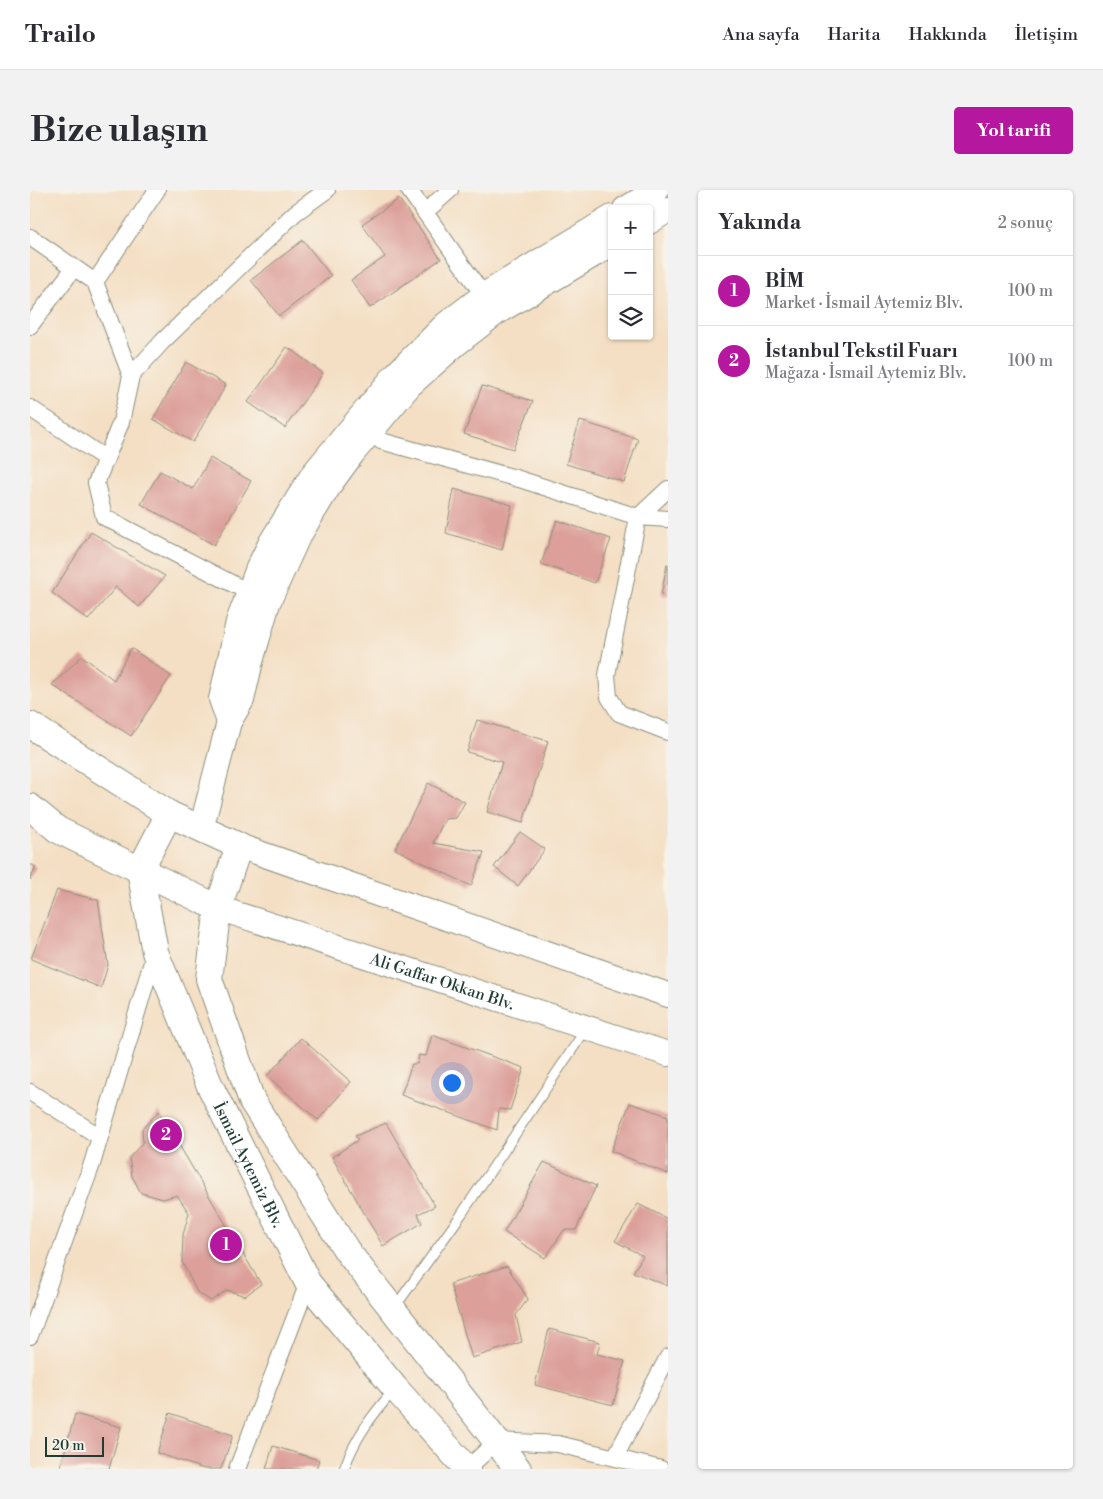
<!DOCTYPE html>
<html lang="tr">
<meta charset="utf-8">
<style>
:root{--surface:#fff;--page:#f2f2f3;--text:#2b2b33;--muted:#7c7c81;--line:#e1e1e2;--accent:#b5179e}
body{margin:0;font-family:"Libre Bodoni",serif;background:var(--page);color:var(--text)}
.controls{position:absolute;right:15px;top:15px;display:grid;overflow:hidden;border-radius:5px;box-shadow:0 1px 4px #0004}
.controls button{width:45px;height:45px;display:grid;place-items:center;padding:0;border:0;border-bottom:1px solid var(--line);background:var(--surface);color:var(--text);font:25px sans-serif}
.scale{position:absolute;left:15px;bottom:12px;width:59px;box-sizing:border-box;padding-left:5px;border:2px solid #1f3d34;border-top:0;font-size:14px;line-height:18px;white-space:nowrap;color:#1f3d34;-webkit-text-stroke:4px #f7f3e8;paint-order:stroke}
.you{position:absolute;left:421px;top:892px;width:18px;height:18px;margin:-12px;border:4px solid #fff;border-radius:50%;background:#1a73e8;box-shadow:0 0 0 8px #1a73e833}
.badge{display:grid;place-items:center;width:32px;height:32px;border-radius:50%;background:var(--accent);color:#fff;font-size:16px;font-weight:700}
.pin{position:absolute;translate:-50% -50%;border:2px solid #fff;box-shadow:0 1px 5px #0006}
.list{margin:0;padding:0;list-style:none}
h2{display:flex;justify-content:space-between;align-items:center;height:65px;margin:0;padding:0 20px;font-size:21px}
h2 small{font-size:16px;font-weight:400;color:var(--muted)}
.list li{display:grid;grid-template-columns:32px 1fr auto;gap:15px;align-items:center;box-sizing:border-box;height:70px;padding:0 20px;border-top:1px solid var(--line)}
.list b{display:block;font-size:19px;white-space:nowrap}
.list p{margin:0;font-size:16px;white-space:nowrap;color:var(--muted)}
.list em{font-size:16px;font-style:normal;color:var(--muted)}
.icon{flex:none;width:28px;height:28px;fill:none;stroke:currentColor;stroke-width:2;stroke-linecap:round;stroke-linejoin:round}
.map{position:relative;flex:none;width:638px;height:1279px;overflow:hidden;border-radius:5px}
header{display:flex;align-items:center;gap:30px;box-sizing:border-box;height:70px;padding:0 25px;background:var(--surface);border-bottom:1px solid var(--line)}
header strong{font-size:24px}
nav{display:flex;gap:28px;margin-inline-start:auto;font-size:18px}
.intro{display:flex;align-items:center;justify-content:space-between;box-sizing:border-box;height:120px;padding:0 30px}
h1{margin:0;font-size:35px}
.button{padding:12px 22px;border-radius:5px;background:var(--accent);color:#fff;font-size:18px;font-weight:700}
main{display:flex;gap:30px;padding:0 30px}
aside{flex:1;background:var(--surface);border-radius:5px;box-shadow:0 1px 4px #0004}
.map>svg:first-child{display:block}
.building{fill:#dc9f99}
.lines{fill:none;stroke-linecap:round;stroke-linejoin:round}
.lane-casing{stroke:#8a8e7c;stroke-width:11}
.street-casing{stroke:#8a8e7c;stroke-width:18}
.secondary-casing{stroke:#8a8e7c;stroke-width:26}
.primary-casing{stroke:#8a8e7c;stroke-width:28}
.lane{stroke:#fff;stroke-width:9}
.street{stroke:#fff;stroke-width:16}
.secondary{stroke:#fff;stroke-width:24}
.primary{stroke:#fff;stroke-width:26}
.labels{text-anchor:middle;stroke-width:4;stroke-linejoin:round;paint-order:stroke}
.street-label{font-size:16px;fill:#1f3d34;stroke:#f7f3e8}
</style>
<header>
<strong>Trailo</strong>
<nav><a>Ana sayfa</a><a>Harita</a><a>Hakkında</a><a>İletişim</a></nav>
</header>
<div class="intro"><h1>Bize ulaşın</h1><a class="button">Yol tarifi</a></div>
<main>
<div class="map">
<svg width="638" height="1279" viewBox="0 0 638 1279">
<rect width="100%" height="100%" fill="#f7f3e8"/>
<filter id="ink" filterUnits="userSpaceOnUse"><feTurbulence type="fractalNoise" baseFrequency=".02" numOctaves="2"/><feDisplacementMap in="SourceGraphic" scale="10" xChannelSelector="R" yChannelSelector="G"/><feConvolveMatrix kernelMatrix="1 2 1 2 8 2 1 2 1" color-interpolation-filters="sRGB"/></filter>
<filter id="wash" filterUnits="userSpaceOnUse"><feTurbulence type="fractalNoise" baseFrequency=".0096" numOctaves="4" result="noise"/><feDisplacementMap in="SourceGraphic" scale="20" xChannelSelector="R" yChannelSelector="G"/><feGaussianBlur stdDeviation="1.12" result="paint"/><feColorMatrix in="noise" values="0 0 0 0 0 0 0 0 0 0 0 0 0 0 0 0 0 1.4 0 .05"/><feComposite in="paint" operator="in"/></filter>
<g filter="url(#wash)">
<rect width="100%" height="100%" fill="#f4dfc4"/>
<g id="blocks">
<path class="building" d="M369 9 411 69 340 118 321 90 355 67 332 34Z
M273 50 301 86 249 126 221 90Z
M257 157 293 183 255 238 218 212Z
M156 172 196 195 163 252 123 229Z
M452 196 503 211 483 259 434 244Z
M550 231 608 249 594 292 536 274Z
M180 268 221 291 184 355 111 314 130 281 163 299Z
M424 299 482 315 472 360 416 343Z
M527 330 581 349 565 393 511 374Z
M61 342 135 386 109 417 86 397 58 430 22 403Z
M637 374H638V406L631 405Z
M101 458 141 486 101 546 22 495 52 466 84 490Z
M447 530 518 551 493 633 457 622 472 572 437 562Z
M398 593 435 612 426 628 415 629 403 653 454 662 441 696 365 659Z
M490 642 515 659 488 696 464 677Z
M0 674 6 677 0 690Z
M27 700 68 710 78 775 71 798 1 769Z
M402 845 494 878 480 920 469 919 467 940 371 905 382 874H387L389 865 396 866Z
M271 848 321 892 288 930 237 886Z
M600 913 638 926V984L581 961Z
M129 921 231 1094 215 1106 197 1100 181 1111 167 1102 152 1072 153 1045 159 1023 147 1005 133 1009 111 1003 102 986 99 968 113 952 112 939Z
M356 933 405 1016 388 1024 392 1033 353 1056 302 967 328 950 325 946Z
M514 972 566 996 546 1040H534L515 1068 474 1042Z
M608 1014 638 1029V1096L603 1082 613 1066 585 1051Z
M477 1076 498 1109 486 1125 492 1152 442 1168 420 1094Z
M519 1139 570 1152 567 1164 595 1171 583 1215 505 1195Z
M140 1223 203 1245 191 1279H174L127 1263Z
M45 1224 91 1237 79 1279H30Z
M243 1256 289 1270 286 1279H236Z"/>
</g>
</g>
<g filter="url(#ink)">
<use href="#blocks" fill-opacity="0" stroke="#8a8e7c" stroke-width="1"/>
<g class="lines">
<defs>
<path id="lane" d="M365 1117 431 1025 556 839
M314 1279C325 1248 342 1225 364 1200"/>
<path id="street" d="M127 0 65 92 101 186 91 232 66 293 74 327 228 407
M379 0 459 113
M395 22 420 0
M0 47 65 92
M0 136 44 78
M101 186 132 152 265 23 297 0
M0 218 76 269
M334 237 351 251 489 289 608 327 638 329
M638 299 608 327 577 485 579 507 589 523 638 542
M0 902 70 947
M0 1146 62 974 125 762
M585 1267 638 1167
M207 1279 278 1093
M437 1279 467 1251 528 1254 631 1279"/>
<g id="secondary">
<path d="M595 19 627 0"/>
<path d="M619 32 638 20"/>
<path d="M199 532 191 509 208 432 228 378 241 352 283 284 365 185 416 134 454 105 582 27"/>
<path d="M171 639 199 532 212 510 220 475 238 413 267 349 301 293 323 263 380 195 425 155 466 123 582 54"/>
<path d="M209 656 638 805"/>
<path id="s1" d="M188 718 638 864"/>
</g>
<g id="primary">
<path d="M0 535 139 624 209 656 188 718 179 789 222 911 317 1061 488 1279"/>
<path d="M0 617 28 640 188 718"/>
<path id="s2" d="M139 624 110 680 125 762 180 896 278 1093 365 1198 437 1279"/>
</g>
</defs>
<use href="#lane" class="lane-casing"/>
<use href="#street" class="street-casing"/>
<use href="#secondary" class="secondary-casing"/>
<use href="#primary" class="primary-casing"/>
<use href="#lane" class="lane"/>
<use href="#street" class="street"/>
<use href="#secondary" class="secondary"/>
<use href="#primary" class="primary"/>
</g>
</g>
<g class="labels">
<g class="street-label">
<text dy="6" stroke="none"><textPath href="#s1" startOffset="236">Ali Gaffar Okkan Blv.</textPath></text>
<text dy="6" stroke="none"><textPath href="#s2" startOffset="379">İsmail Aytemiz Blv.</textPath></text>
</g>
</g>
</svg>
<div class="controls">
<button>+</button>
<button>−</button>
<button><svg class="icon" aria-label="layers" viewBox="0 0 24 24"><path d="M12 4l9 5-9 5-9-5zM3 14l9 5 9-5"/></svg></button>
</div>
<div class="scale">20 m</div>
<div class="you"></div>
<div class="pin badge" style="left:196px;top:1055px">1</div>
<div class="pin badge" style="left:136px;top:945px">2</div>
</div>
<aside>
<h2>Yakında<small>2 sonuç</small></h2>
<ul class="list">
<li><span class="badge">1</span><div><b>BİM</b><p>Market · İsmail Aytemiz Blv.</p></div><em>100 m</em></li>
<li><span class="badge">2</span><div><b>İstanbul Tekstil Fuarı</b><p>Mağaza · İsmail Aytemiz Blv.</p></div><em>100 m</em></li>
</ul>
</aside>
</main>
